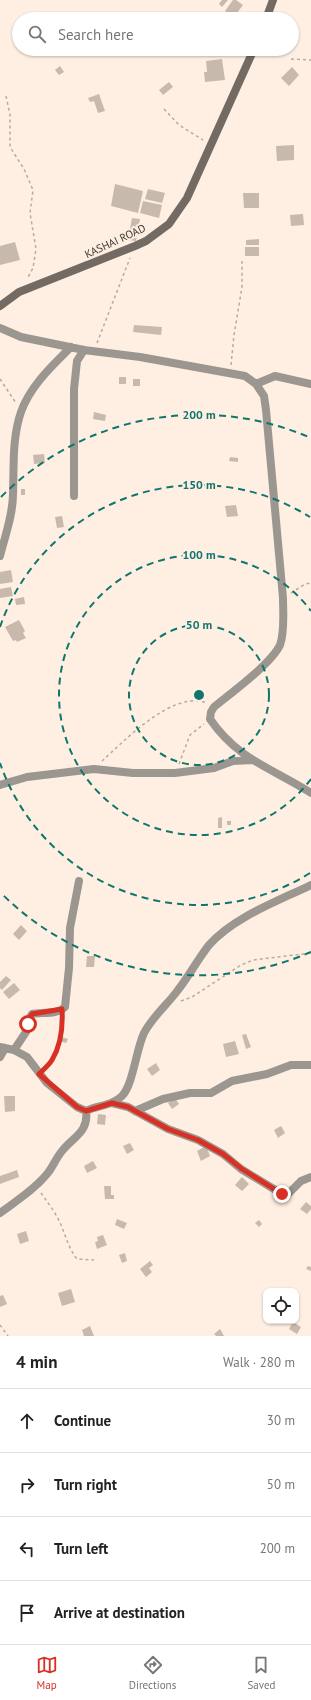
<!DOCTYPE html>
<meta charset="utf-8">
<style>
:root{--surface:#fff;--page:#f2f2f2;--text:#222;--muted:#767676;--line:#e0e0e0;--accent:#d93025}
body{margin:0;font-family:"PT Sans",sans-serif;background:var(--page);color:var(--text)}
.controls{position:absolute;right:12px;bottom:12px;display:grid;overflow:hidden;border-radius:8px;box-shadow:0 1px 3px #0004}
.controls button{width:36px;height:36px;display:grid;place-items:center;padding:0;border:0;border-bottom:1px solid var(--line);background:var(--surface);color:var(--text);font:20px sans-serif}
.stop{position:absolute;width:12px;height:12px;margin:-9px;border:3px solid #d93025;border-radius:50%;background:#fff}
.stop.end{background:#d93025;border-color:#fff;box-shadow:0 1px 4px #0008}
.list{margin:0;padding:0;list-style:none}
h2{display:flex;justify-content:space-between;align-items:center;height:52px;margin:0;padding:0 16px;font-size:17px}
h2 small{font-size:13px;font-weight:400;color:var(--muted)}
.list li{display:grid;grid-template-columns:26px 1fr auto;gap:12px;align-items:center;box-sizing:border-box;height:64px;padding:0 16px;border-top:1px solid var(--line)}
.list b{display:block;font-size:15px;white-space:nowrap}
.list em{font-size:13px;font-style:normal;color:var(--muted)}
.icon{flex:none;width:22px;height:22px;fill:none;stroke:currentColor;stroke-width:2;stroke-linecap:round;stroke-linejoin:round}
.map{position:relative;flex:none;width:311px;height:1336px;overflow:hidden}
.search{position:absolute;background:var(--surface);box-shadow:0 1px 3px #0004;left:12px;right:12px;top:12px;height:44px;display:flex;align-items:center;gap:10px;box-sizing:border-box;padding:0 14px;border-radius:22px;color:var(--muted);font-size:15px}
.sheet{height:308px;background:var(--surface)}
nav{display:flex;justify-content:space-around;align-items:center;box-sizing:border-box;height:56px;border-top:1px solid var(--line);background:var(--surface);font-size:11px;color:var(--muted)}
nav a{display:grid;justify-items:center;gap:2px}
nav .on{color:var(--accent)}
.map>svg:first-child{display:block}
.building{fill:#c8b9ad}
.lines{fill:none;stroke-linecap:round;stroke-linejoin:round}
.path{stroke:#b6aba0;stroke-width:1.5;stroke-dasharray:3 3;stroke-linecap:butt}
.street{stroke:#9c9690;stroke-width:8}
.secondary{stroke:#736a63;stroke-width:8}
.route{stroke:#d93025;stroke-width:5}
.ring{fill:none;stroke:#0f766e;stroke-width:2;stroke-dasharray:7 5}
.labels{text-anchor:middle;stroke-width:4;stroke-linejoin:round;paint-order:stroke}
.street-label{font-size:11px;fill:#3a352f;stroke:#feefe2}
.centre{fill:#0f766e;stroke:#feefe2;stroke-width:2}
.ring-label{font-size:12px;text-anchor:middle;font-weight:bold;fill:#0f766e;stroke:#feefe2;stroke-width:4;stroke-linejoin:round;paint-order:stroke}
</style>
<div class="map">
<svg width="311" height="1336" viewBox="0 0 311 1336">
<rect width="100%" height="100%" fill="#feefe2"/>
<path class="building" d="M222 0H228L222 7 219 4Z
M233 0H236L243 5 234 17 225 11Z
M222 59 225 80 205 82 204 72H207L206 61Z
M60 66 64 72 59 75 55 70Z
M292 67 299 75 289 86 281 78Z
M169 82 173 87 163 95 159 90Z
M99 94 105 111 98 113 94 101 90 102 88 98Z
M294 145V160L277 161 276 146Z
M115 184 143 191 138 213 111 206Z
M148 189 165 193 162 203 145 199Z
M243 193H259V208H244Z
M143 201 162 205 159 218 140 213Z
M303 214 304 225 291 226 290 215Z
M132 218 140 219 136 241 128 240Z
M259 239V245H246V240Z
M15 242 20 260 0 265V246Z
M245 247H259V256H245Z
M134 325 162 327 161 335 133 332Z
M119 377H126V384H119Z
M133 379H140V386H133Z
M94 412 106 415 105 421 93 419Z
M44 454 45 463 34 464 33 455Z
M230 457 238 458V462L229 461Z
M21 489H25V495H21Z
M236 505 238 516 227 517 225 506Z
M62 516 64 527 57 528 55 517Z
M11 570 13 582 0 584V572Z
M11 587 13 596 0 598V589Z
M24 597 25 604 16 605 15 599Z
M19 620 25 631 23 633 26 638 17 642 16 640 13 641 5 627Z
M222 817V828H218V818Z
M227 821H231V825H227Z
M21 925 27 931 19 940 13 934Z
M87 956H95L94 967H86Z
M6 976 11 980 2 990 0 988V982Z
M14 983 20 990 9 999 3 992Z
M246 1034 251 1047 246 1049 242 1035Z
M62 1037 68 1039 66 1043 60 1041Z
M235 1041 239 1054 226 1057 223 1044Z
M156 1063 160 1070 152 1076 147 1069Z
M4 1096H15V1111L5 1112Z
M175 1098 179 1104 172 1109 168 1103Z
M98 1114 106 1115 105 1125 97 1124Z
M281 1126 285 1133 278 1138 274 1130Z
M130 1143 134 1150 127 1154 123 1146Z
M206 1146 210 1156 201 1161 197 1151Z
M93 1161 97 1168 87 1173 84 1166Z
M17 1170 19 1177 0 1184V1176Z
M242 1177 249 1184 242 1191 235 1185Z
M104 1186H111V1195H114V1199H105Z
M306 1202 311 1206V1209L307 1214 300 1209Z
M117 1219 127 1223 124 1229 115 1225Z
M259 1220 262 1224 259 1227 255 1223Z
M26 1231 29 1241 20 1244 17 1234Z
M103 1235 107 1245 97 1249 95 1242 98 1241 97 1237Z
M125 1253 127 1261 122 1263 119 1255Z
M150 1261 153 1265 149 1268 152 1272 146 1277 140 1269Z
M308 1266 311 1267V1271L306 1269Z
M71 1289 75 1302 62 1306 58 1293Z
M3 1295 7 1304 0 1307V1296Z
M293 1322 301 1327 297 1334 289 1329Z
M90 1326 94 1336H84L82 1330Z
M220 1329 224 1336H216L214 1334Z"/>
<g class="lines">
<path class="path" d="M291 59 311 60
M6 96 10 115V147L24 169 33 190 30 213 36 249 33 268 27 279
M164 109 179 125 203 140
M97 343 130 258
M231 365 234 335 242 287V261
M0 379 16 403
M291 593 305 584 311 583
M102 761C124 741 160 704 191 701 196 700 201 702 206 702
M179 764 190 735 204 724
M181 1001 192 997 241 965 253 960 311 953
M45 1067C56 1055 63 1036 62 1019
M41 1193C48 1203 56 1213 61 1225 66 1237 69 1249 77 1259L94 1260
M0 1325 8 1336"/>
<path class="street" d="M0 328 21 337 84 350 140 357 245 376 256 384 264 396 266 410 283 598C283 612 285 631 280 645 271 664 231 693 214 707L211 712 210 719C238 760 272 768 311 793
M256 384 275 376 311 384
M74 496V389L77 361 84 350
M0 556C5 536 13 515 13 494 14 466 12 438 21 412 30 386 52 366 71 347
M0 785 27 777 94 769 133 773H175L214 768 233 761 252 760
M0 1047 14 1050 27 1057 47 1083 77 1107 86 1111
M14 1050 26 1032 29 1019 32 1014C42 1012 57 1015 65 1007L69 968 70 928 79 881
M0 1057 5 1048
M112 1103 128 1107 168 1129 198 1140 223 1154 241 1169 282 1194H288L301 1181 311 1177
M135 1111 163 1099 190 1093H211L232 1081 267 1074 291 1065H311
M0 1213C16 1201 34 1190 47 1174 53 1167 56 1158 62 1151 73 1137 89 1132 86 1111 98 1105 112 1106 122 1096 133 1085 136 1050 144 1033 153 1016 167 1005 178 990 189 976 198 959 209 945 234 917 278 901 311 885"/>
<path class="secondary" d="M266 19 273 0
M0 306 19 292 135 246 146 241 169 224 187 198 254 49"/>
</g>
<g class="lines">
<path class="route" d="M28 1024 29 1019 32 1014 62 1009C63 1026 61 1045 52 1060 49 1065 43 1070 39 1074L77 1107 86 1111 112 1103 128 1107 168 1129 198 1140 223 1154 242 1169 282 1194"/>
</g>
<g class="ring">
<circle cx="199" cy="695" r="70"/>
<path d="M311 779A140 140 0 1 1 311 611"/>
<path d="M310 873A210 210 0 0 1 0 763M0 627A210 210 0 0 1 310 517"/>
<path d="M311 952A280 280 0 0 1 1 893M1 497A280 280 0 0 1 311 438"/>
</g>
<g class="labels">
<g class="street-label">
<text transform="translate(115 241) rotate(-25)" y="4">KASHAI ROAD</text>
</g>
</g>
<circle cx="199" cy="695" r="6" class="centre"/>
<g class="ring-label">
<text x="199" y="419">200 m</text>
<text x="199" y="489">150 m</text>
<text x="199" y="559">100 m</text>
<text x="199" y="629">50 m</text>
</g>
</svg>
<div class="controls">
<button><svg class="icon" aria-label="locate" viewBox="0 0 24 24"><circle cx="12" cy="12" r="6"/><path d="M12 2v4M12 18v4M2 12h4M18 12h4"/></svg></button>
</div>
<div class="stop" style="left:28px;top:1024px"></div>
<div class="stop end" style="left:282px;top:1194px"></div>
<div class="search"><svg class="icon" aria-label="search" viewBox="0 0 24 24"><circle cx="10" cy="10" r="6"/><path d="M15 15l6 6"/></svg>Search here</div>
</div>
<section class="sheet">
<h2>4 min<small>Walk · 280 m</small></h2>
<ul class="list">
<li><svg class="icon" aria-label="ahead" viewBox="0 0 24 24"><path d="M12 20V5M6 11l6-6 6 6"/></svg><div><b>Continue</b></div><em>30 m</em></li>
<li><svg class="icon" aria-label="right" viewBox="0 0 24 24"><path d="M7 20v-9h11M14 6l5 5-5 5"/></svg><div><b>Turn right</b></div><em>50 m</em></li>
<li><svg class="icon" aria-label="left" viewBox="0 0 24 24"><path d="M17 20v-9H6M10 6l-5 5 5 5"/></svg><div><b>Turn left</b></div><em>200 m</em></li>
<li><svg class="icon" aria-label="arrive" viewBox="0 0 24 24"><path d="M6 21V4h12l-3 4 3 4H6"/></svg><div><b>Arrive at destination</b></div></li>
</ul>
</section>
<nav>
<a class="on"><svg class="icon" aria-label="map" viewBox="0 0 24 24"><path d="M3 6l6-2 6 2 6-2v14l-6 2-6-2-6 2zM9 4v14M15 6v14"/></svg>Map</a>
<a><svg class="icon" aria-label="directions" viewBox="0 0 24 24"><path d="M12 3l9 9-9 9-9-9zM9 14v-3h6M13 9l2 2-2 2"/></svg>Directions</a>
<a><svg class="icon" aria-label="saved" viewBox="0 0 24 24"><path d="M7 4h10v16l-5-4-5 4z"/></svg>Saved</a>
</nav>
